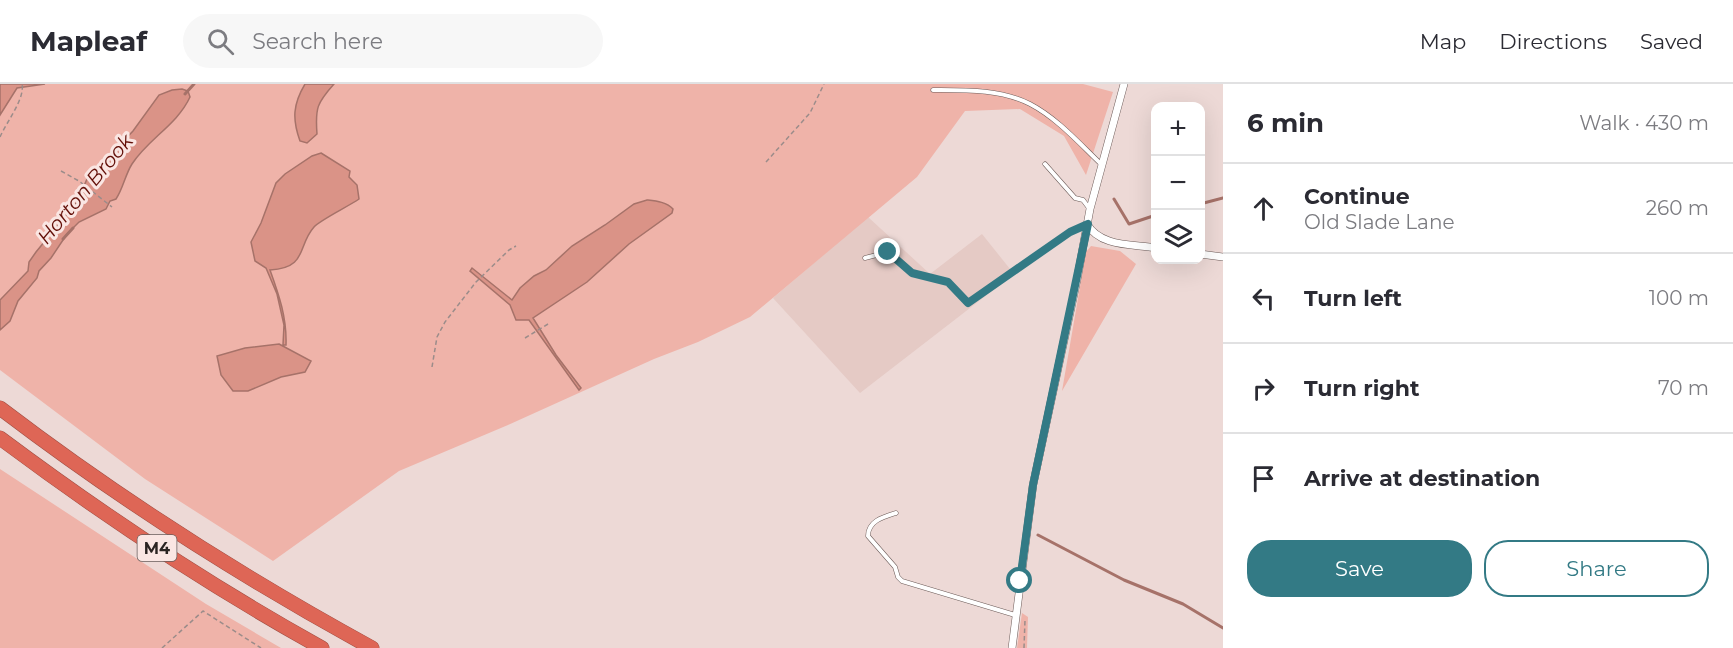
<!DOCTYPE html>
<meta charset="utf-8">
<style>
:root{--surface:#fff;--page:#f7f7f7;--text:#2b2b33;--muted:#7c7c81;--line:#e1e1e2;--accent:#337a85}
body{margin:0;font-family:Montserrat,sans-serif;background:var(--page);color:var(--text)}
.controls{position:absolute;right:18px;top:18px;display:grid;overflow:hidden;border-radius:12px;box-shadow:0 6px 24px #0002}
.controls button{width:54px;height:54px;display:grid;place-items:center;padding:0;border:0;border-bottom:2px solid var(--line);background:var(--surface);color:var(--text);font:30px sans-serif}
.stop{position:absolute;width:18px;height:18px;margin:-14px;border:4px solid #337a85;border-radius:50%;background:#fff}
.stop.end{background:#337a85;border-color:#fff;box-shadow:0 2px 6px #0008}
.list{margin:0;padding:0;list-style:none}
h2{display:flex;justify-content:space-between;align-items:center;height:78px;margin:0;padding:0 24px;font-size:26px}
h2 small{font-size:20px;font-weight:400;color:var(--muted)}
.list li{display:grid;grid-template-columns:39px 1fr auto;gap:18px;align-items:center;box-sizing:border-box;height:90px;padding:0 24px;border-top:2px solid var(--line)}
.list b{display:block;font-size:22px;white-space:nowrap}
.list p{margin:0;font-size:20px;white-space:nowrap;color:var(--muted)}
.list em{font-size:20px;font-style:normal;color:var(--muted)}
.actions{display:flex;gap:12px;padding:18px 24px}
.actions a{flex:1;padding:14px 0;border:2px solid var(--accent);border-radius:24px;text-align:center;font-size:21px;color:var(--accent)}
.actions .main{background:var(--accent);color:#fff}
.icon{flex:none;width:33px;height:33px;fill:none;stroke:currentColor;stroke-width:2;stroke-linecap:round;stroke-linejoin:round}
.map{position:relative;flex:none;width:1223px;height:564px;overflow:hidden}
header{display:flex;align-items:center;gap:36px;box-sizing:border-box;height:84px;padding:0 30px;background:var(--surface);border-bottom:2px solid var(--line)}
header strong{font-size:28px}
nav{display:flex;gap:33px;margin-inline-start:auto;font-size:21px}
.search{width:420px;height:54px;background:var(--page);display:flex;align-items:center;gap:15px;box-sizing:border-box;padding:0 21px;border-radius:33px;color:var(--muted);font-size:22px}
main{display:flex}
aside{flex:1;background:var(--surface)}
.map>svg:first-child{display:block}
.built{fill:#e5cac5}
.green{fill:#efb3a9}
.water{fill:#da9387;stroke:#a67269;stroke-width:1.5}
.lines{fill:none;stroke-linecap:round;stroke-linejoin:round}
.stream{stroke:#a67269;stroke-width:3}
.service-casing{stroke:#6c5b58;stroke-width:5}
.minor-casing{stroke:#6c5b58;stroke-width:8}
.motorway-casing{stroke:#9f4f44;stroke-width:15}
.path{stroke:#9b8c8a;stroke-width:1.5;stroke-dasharray:4.5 3;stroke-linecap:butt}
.service{stroke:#fff;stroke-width:4}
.minor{stroke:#fff;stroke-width:7}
.motorway{stroke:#de6656;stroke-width:14}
.route{stroke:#337a85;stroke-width:8}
.labels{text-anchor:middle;stroke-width:6;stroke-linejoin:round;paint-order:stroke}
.shield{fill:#fae6e3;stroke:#695e5c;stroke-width:1.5}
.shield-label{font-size:16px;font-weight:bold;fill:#2b2422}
.water-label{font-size:20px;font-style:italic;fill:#630f08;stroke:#fae6e3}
</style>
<header>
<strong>Mapleaf</strong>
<div class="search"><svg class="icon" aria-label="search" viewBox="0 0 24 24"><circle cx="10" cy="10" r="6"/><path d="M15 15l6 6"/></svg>Search here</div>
<nav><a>Map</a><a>Directions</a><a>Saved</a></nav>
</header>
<main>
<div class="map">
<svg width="1223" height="564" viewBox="0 0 1223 564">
<rect width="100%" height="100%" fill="#edd9d6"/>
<path class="built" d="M868 133 930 190 982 150 1014 190 860 309 773 214Z"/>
<path class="green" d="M0 0H1083L1113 8 1086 91 1064 52 1020 25 965 27 917 93 750 233 698 258 654 275 508 341 399 387 273 477 145 395 0 286Z
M1091 162 1120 167 1136 180 1062 307 1086 168Z
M0 385 206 520 281 564H0Z
M1022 529 1028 533 1027 564H1017Z"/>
<path class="water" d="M0 0H45L17 4 0 31Z
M305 0H334C317 19 315 24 317 50L307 59 300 57C292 35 293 20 305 0Z
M182 5 188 7 190 13C177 41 148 55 132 80 125 91 123 105 116 115L110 117 106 125 79 138 67 150 51 174 39 187 37 194 18 217 10 237 0 246V216L28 187 29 178 36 168 77 118 87 95 133 47 159 11 172 6Z
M321 69 350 87 349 93 357 101 359 115C349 122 320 136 314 143 297 162 308 184 270 186 279 211 287 234 286 261H283L284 241 277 210 266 184 255 177 251 158 261 139 276 99 285 90 312 72Z
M647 116C656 117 667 118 673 125L672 129 629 160 587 198 533 234 556 271 581 304 579 306 529 236H516L510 221 470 187 472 184 512 216 520 204 534 192 546 186 572 162 605 141 634 120Z
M279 260 311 277 305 288 281 293 248 307H233L221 291 217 272 245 264Z"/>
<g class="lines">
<path class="stream" d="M185 10 194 0
M1114 115 1129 140 1156 131
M1200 120 1223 114
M63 155 73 144
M1038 451 1124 496 1183 520 1223 544"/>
<defs>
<path id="service" d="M933 6C965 6 1001 5 1030 20 1057 34 1080 60 1101 80
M1045 80 1075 114 1083 116 1089 124
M865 174 888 168 912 189 948 198 968 219 1070 148 1087 140
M896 429C883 433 868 437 868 452L895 483 898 493 902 497 1015 531"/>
<path id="minor" d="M1087 140C1100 163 1133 160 1156 164
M1200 170 1223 173
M1012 564 1033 401 1077 196 1090 125 1124 0"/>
<path id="motorway" d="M0 324C118 414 242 493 372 564
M0 354C103 431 210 502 322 564"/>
</defs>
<use href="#service" class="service-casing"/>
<use href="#minor" class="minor-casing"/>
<use href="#motorway" class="motorway-casing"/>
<path class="path" d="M0 53C7 37 25 15 22 0
M766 78 810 29 824 0
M61 87 79 97 112 123
M525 254 548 240
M432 283 437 253 445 238 476 198 509 166 516 162
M162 564 203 527 261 564
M1024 564 1025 536"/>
<use href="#service" class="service"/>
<use href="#minor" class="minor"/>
<use href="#motorway" class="motorway"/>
</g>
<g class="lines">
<path class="route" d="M888 168 912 189 948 198 968 219 1070 148 1088 140 1033 401 1020 497"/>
</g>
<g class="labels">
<rect class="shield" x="137.5" y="451" width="39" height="26" rx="4.5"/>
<g class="shield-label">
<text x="157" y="470">M4</text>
</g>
<g class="water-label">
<text transform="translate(85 105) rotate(-50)" y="7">Horton Brook</text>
</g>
</g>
</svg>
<div class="controls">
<button>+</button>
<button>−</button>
<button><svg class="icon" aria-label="layers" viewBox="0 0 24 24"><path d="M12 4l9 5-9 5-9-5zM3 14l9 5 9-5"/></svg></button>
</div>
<div class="stop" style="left:1020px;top:497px"></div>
<div class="stop end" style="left:888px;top:168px"></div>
</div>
<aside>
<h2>6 min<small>Walk · 430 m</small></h2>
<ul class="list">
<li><svg class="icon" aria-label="ahead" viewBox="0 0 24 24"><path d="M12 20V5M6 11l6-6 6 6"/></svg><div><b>Continue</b><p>Old Slade Lane</p></div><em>260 m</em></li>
<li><svg class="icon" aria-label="left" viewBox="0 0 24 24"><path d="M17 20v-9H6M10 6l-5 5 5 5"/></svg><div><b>Turn left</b></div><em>100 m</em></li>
<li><svg class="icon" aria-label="right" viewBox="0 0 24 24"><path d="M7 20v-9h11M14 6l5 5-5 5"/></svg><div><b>Turn right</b></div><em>70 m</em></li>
<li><svg class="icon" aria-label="arrive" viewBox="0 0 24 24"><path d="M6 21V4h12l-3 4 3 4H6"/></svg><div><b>Arrive at destination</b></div></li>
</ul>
<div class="actions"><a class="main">Save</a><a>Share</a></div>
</aside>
</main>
